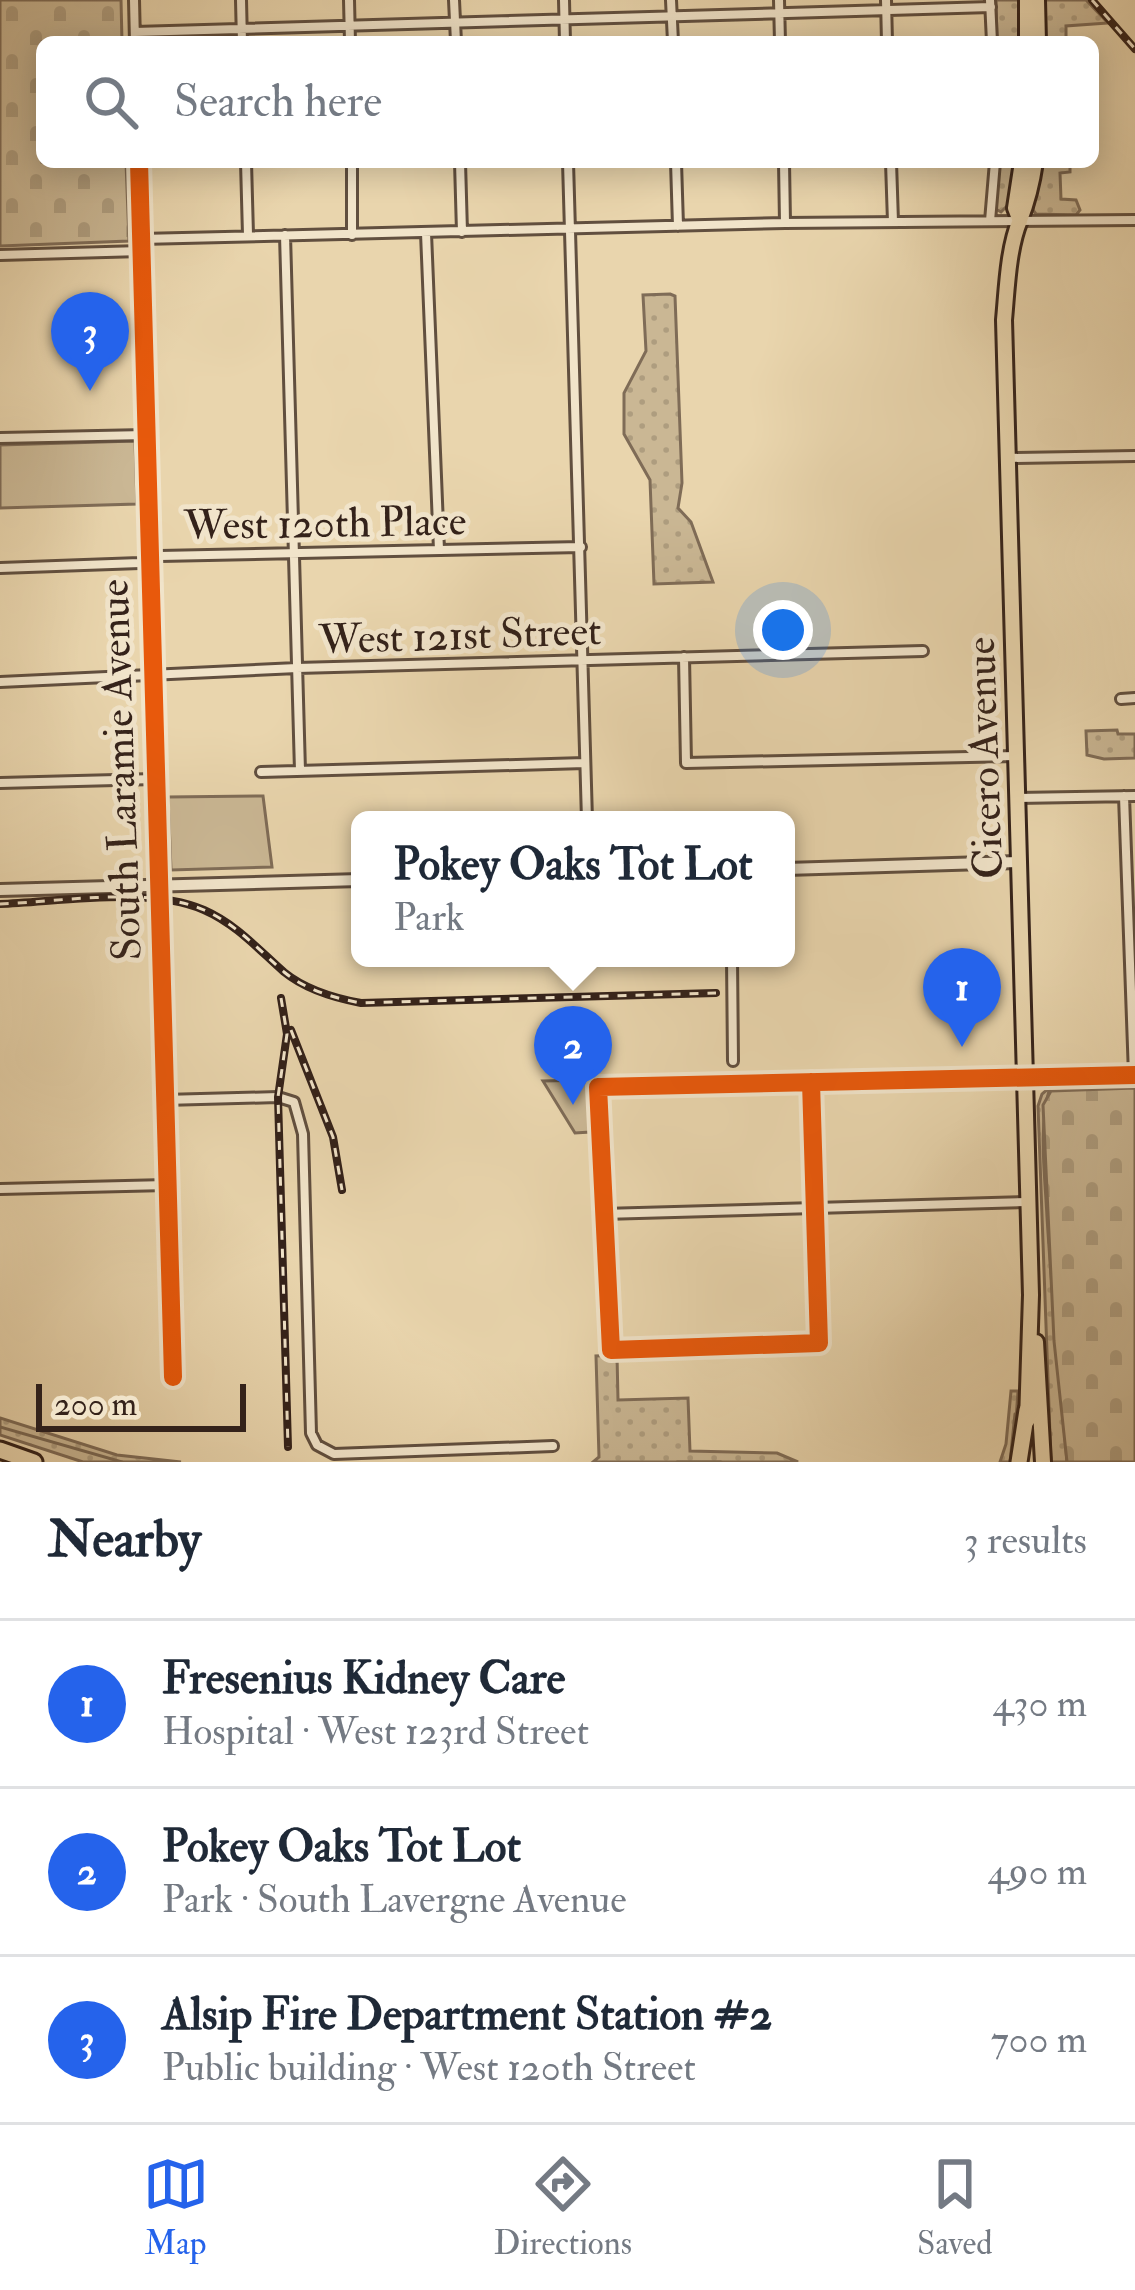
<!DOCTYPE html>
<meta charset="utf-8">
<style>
:root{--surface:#fff;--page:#f6f6f7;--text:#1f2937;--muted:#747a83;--line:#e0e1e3;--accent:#2563eb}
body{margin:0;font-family:"IM FELL Double Pica",serif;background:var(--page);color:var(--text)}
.scale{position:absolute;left:36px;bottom:30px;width:210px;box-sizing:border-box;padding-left:12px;border:6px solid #34221a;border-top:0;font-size:33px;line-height:42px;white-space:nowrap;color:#34221a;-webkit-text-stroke:9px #f1e4ca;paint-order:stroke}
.you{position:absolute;left:783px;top:630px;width:42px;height:42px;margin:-30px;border:9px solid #fff;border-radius:50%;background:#1a73e8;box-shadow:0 0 0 18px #1a73e833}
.badge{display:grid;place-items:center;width:78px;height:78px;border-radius:50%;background:var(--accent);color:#fff;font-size:39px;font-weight:700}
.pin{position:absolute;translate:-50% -99px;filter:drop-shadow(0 3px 6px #0008)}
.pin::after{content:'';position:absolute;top:63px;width:42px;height:36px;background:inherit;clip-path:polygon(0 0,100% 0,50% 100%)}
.popup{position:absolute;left:351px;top:811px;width:444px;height:156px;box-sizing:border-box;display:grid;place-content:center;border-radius:18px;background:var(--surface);filter:drop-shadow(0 3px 9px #0005);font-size:39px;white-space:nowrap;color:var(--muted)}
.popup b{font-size:45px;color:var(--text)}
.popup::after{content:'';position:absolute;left:50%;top:100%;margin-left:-24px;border:24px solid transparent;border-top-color:var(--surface)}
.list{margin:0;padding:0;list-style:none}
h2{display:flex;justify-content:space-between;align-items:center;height:156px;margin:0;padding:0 48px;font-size:51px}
h2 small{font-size:39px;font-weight:400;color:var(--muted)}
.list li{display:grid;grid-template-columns:78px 1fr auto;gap:36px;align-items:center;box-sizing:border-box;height:168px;padding:0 48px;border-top:3px solid var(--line)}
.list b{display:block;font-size:45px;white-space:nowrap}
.list p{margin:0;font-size:39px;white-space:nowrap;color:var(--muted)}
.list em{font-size:39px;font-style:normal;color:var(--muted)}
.icon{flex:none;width:66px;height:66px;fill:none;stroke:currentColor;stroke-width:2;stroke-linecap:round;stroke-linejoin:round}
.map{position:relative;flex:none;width:1135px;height:1462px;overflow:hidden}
.search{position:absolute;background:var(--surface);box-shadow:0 6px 30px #0003;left:36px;right:36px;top:36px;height:132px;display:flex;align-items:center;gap:30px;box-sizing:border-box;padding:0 42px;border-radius:18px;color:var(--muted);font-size:45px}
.sheet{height:660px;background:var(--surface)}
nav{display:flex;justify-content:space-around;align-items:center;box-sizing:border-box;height:168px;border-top:3px solid var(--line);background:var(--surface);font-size:33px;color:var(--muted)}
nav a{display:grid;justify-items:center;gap:6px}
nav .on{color:var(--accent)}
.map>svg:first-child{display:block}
.grass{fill:url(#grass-dots);stroke:#7f6c57;stroke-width:3}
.cemetery{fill:url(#cemetery-stones);stroke:#7f6c57;stroke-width:3}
.green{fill:#cab794;stroke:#7f6c57;stroke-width:3}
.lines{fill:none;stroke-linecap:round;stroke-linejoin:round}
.stream{stroke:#7b6954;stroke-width:3}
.minor-casing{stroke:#614f3f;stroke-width:14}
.tertiary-casing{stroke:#614f3f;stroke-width:16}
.primary-casing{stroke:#34221a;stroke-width:20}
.motorway-casing{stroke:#34221a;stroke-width:21}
.minor{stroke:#f1e4ca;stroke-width:8}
.tertiary{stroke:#f1e4ca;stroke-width:10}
.primary{stroke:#e9d5ad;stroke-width:14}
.motorway{stroke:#e9d5ad;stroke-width:15}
.rail-casing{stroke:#34221a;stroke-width:8}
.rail{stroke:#f1e4ca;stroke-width:3;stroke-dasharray:9;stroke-linecap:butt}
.cycleway-casing{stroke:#f1e4ca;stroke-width:26}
.cycleway{stroke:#e8590c;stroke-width:18}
.labels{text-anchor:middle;stroke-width:10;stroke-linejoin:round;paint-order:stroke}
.street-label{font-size:42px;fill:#34221a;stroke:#f1e4ca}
</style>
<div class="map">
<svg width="1135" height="1462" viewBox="0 0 1135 1462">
<defs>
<pattern id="grass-dots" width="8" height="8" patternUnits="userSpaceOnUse" patternTransform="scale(3)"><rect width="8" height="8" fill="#cab794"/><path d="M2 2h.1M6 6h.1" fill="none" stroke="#ae9d7f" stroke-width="1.8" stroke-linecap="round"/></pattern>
<pattern id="cemetery-stones" width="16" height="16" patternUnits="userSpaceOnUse" patternTransform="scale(3)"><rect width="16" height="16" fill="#cab794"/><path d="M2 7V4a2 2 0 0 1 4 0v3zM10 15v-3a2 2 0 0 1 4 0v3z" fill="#ae9d7f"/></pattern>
</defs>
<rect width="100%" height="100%" fill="#e9d5ad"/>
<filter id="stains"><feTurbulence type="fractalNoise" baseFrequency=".00167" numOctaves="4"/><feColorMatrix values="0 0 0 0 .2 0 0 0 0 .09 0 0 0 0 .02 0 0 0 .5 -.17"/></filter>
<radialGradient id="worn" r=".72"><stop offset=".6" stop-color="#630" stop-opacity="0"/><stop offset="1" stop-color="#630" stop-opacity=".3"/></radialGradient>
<path class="grass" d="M996 0H1021L1022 42H997Z
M1043 0H1086L1108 23 1066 26V42H1045Z
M998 162H1015L1009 204 1001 212 994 208V201Z
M1040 162H1070V172L1060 173 1061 199 1076 200 1080 210 1076 215 1036 214 1033 210Z
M670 294 675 296 682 483 678 508 691 522 713 582 654 584 650 480 624 434V393L646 351 643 295Z
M1117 730 1118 734H1135V758L1104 759 1087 755 1086 731Z
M1050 1087C1038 1127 1045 1174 1047 1217 1052 1299 1060 1380 1067 1462H1051L1038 1106 1042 1094Z
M617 1355 618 1400 688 1398 690 1451 777 1453 798 1462H593L599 1457 596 1356Z
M1011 1391H1018L1013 1462H1000L1006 1444Z
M0 1418 117 1455 181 1462H83L0 1435Z"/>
<path class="cemetery" d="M0 0H121L122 42H42V162H126L129 241 0 246Z
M1135 1088V1462H1067L1054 1341 1043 1105 1051 1091Z"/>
<path class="green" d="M135 441 137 504 0 508V445Z
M263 796 272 867 171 870 168 797Z
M588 1080 590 1132 575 1133 543 1081Z"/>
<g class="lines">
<path class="stream" d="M0 1427 122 1462
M677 1462H721
M1010 1462 1015 1414"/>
<defs>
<path id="minor" d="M134 0 135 42
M241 0 242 42
M349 0 350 42
M454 0 456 42
M564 0 565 42
M671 0 673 42
M779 0 780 42
M886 0 887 42
M990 0 992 42
M135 32 991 7
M139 162 173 1377
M246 162 248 235
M352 162V235
M460 162 462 232
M568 162 587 820
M676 162 678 226
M784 162 785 223
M891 162 893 222
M990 221 995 162
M426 233 439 550
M285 235 300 771
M141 239 785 223 1135 220
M0 255 141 251
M0 438 146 435
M1009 458 1135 456
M0 568 140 563 160 556 581 547
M684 657 686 763 1016 756
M0 682 297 668 923 651
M1121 699 1135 698
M261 772 585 763
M0 783 155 779
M1124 796 1134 1075
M1017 798 1135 796
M732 958 733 1061
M811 1082 819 1343 611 1350 598 1087 1025 1077
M164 1100 278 1097 294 1102 303 1134 311 1433 317 1445 334 1454 553 1446
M0 1189 167 1185
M603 1214 1027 1202"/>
<path id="tertiary" d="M786 869 1018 862
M0 890 360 880
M1025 1077 1135 1075"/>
<path id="primary" d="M1027 0V42
M1037 0 1038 42
M1020 221 1015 208 1022 162
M1036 1342 1043 1462
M1027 1421 1031 1295 1004 320C1007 288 1008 249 1020 220 1028 200 1032 183 1035 162"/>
<path id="motorway" d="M0 1450 34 1462
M1019 1462 1027 1410"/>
</defs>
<use href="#minor" class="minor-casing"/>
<use href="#tertiary" class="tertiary-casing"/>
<use href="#primary" class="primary-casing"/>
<use href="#motorway" class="motorway-casing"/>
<use href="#minor" class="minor"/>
<use href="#tertiary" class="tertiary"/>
<use href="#primary" class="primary"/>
<use href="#motorway" class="motorway"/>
<defs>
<path id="rail" d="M1092 0 1135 49
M0 904C58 902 150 886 204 910 236 924 258 949 284 972 306 990 334 998 361 1003L716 993
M281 998 287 1034 278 1097 288 1447
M291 1030 333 1137 342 1190"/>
</defs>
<use href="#rail" class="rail-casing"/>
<use href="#rail" class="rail"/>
<defs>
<path id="cycleway" d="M139 162 173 1377
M811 1082 819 1343 611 1350 598 1087 1135 1075"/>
</defs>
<use href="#cycleway" class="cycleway-casing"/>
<use href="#cycleway" class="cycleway"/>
</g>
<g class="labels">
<g class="street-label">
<text transform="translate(325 522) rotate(-1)" y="15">West 120th Place</text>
<text transform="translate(460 634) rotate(-2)" y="15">West 121st Street</text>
<text transform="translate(983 758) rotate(-92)" y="15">Cicero Avenue</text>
<text transform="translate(119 770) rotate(-92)" y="15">South Laramie Avenue</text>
</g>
</g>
<rect width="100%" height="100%" filter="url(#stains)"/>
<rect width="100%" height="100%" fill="url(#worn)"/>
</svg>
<div class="scale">200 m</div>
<div class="you"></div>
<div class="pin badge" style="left:962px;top:1047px">1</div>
<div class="pin badge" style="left:573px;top:1105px">2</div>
<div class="popup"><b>Pokey Oaks Tot Lot</b>Park</div>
<div class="pin badge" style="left:90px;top:391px">3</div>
<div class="search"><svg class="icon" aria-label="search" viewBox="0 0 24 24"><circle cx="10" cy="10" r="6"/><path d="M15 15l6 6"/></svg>Search here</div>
</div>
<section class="sheet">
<h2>Nearby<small>3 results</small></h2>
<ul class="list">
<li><span class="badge">1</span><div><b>Fresenius Kidney Care</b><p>Hospital · West 123rd Street</p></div><em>430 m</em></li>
<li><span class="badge">2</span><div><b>Pokey Oaks Tot Lot</b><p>Park · South Lavergne Avenue</p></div><em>490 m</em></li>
<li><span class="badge">3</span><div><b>Alsip Fire Department Station #2</b><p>Public building · West 120th Street</p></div><em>700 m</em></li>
</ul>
</section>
<nav>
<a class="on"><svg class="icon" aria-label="map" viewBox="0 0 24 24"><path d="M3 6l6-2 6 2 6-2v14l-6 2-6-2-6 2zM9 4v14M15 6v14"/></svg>Map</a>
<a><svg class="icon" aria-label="directions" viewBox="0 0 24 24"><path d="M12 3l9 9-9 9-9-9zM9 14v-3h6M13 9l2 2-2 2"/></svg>Directions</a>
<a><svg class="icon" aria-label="saved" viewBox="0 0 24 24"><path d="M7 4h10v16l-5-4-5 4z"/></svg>Saved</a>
</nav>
